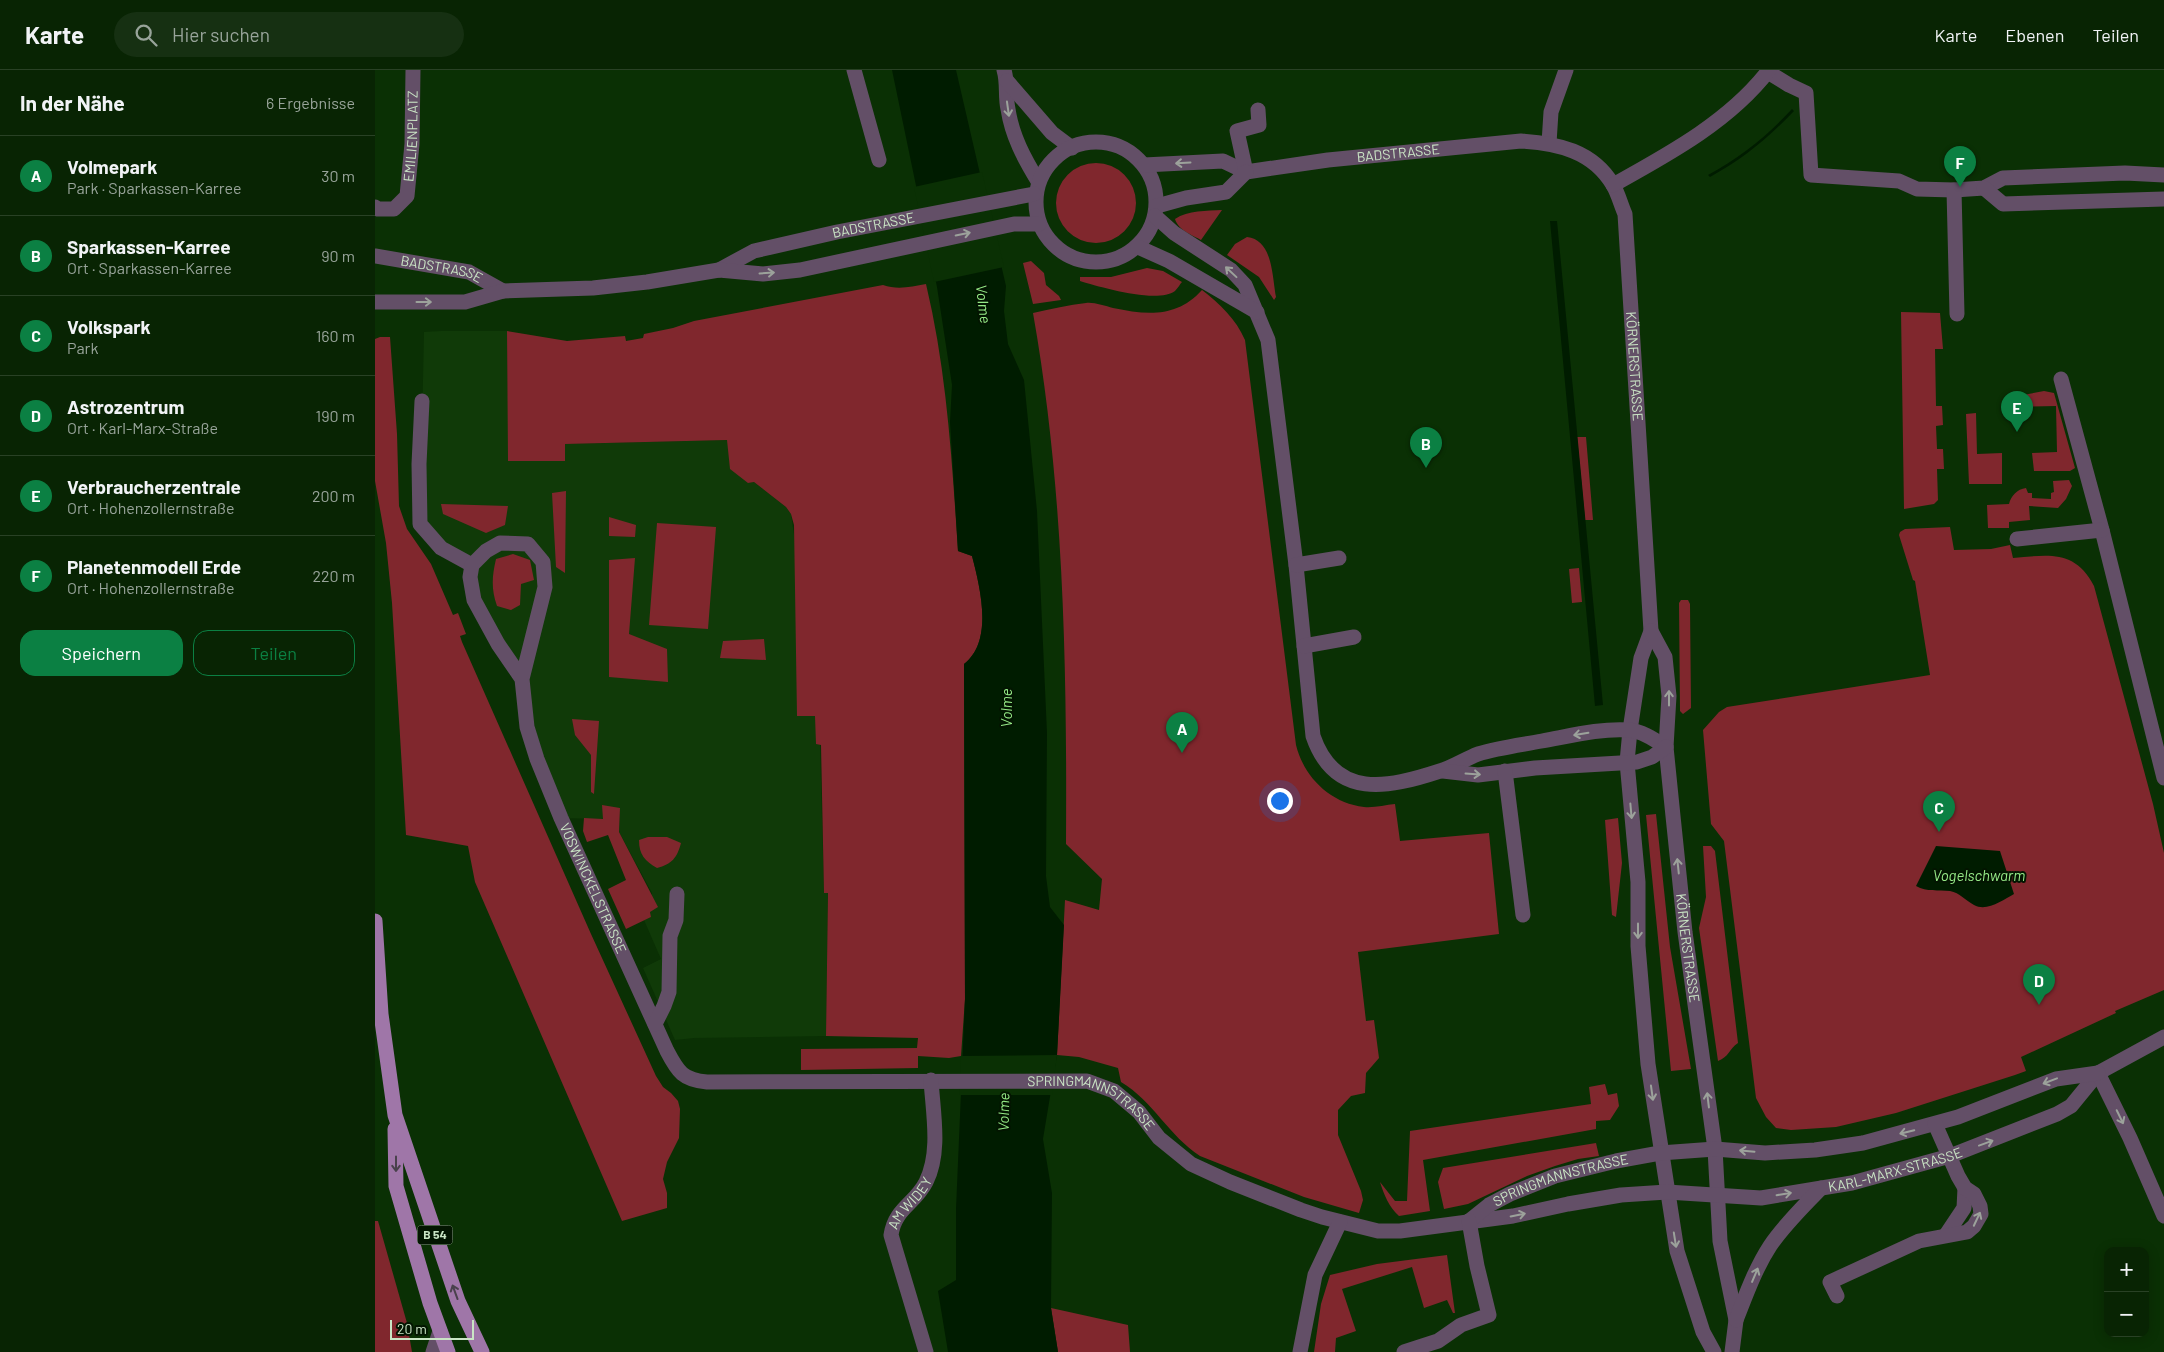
<!DOCTYPE html>
<html lang="de">
<meta charset="utf-8">
<style>
:root{--surface:#082403;--page:#163012;--text:#f1f3f6;--muted:#98a49a;--line:#294125;--accent:#0b8043}
body{margin:0;font-family:Barlow,sans-serif;background:var(--page);color:var(--text)}
.controls{position:absolute;right:15px;bottom:15px;display:grid;overflow:hidden;border-radius:10px;box-shadow:0 2px 12px #0003}
.controls button{width:45px;height:45px;display:grid;place-items:center;padding:0;border:0;border-bottom:1px solid var(--line);background:var(--surface);color:var(--text);font:25px sans-serif}
.scale{position:absolute;left:15px;bottom:12px;width:84px;box-sizing:border-box;padding-left:5px;border:2px solid #cae5c5;border-top:0;font-size:14px;line-height:18px;white-space:nowrap;color:#cae5c5;-webkit-text-stroke:4px #031501;paint-order:stroke}
.you{position:absolute;left:904px;top:730px;width:18px;height:18px;margin:-12px;border:4px solid #fff;border-radius:50%;background:#1a73e8;box-shadow:0 0 0 8px #1a73e833}
.badge{display:grid;place-items:center;width:32px;height:32px;border-radius:50%;background:var(--accent);color:#fff;font-size:16px;font-weight:700}
.pin{position:absolute;translate:-50% -41px;filter:drop-shadow(0 1px 2px #0008)}
.pin::after{content:'';position:absolute;top:26px;width:18px;height:15px;background:inherit;clip-path:polygon(0 0,100% 0,50% 100%)}
.list{margin:0;padding:0;list-style:none}
h2{display:flex;justify-content:space-between;align-items:center;height:65px;margin:0;padding:0 20px;font-size:21px}
h2 small{font-size:16px;font-weight:400;color:var(--muted)}
.list li{display:grid;grid-template-columns:32px 1fr auto;gap:15px;align-items:center;box-sizing:border-box;height:80px;padding:0 20px;border-top:1px solid var(--line)}
.list b{display:block;font-size:19px;white-space:nowrap}
.list p{margin:0;font-size:16px;white-space:nowrap;color:var(--muted)}
.list em{font-size:16px;font-style:normal;color:var(--muted)}
.actions{display:flex;gap:10px;padding:15px 20px}
.actions a{flex:1;padding:11px 0;border:1px solid var(--accent);border-radius:15px;text-align:center;font-size:18px;color:var(--accent)}
.actions .main{background:var(--accent);color:#fff}
.icon{flex:none;width:28px;height:28px;fill:none;stroke:currentColor;stroke-width:2;stroke-linecap:round;stroke-linejoin:round}
.map{position:relative;flex:none;width:1789px;height:1282px;overflow:hidden}
header{display:flex;align-items:center;gap:30px;box-sizing:border-box;height:70px;padding:0 25px;background:var(--surface);border-bottom:1px solid var(--line)}
header strong{font-size:24px}
nav{display:flex;gap:28px;margin-inline-start:auto;font-size:18px}
.search{width:350px;height:45px;background:var(--page);display:flex;align-items:center;gap:12px;box-sizing:border-box;padding:0 18px;border-radius:28px;color:var(--muted);font-size:19px}
main{display:flex}
aside{flex:1;background:var(--surface)}
.map>svg:first-child{display:block}
.built{fill:#103a08}
.green{fill:#80272d}
.water{fill:#001c00}
.pier{fill:#0a3004}
.lines{fill:none;stroke-linecap:round;stroke-linejoin:round}
.minor{stroke:#634f67;stroke-width:15}
.major{stroke:#9f76a8;stroke-width:15}
.oneway{stroke:#9ca29b}
.oneway2{stroke:#49414c}
.labels{text-anchor:middle;stroke-width:4;stroke-linejoin:round;paint-order:stroke}
.shield{fill:#031501;stroke:#8ea78a;stroke-width:1}
.shield-label{font-size:12px;font-weight:bold;fill:#cae5c5}
.street-label{font-size:14px;fill:#cae5c5;stroke:#031501}
.water-label{font-size:15px;font-style:italic;fill:#96ea87;stroke:#031501}
</style>
<header>
<strong>Karte</strong>
<div class="search"><svg class="icon" aria-label="search" viewBox="0 0 24 24"><circle cx="10" cy="10" r="6"/><path d="M15 15l6 6"/></svg>Hier suchen</div>
<nav><a>Karte</a><a>Ebenen</a><a>Teilen</a></nav>
</header>
<main>
<aside>
<h2>In der Nähe<small>6 Ergebnisse</small></h2>
<ul class="list">
<li><span class="badge">A</span><div><b>Volmepark</b><p>Park · Sparkassen-Karree</p></div><em>30 m</em></li>
<li><span class="badge">B</span><div><b>Sparkassen-Karree</b><p>Ort · Sparkassen-Karree</p></div><em>90 m</em></li>
<li><span class="badge">C</span><div><b>Volkspark</b><p>Park</p></div><em>160 m</em></li>
<li><span class="badge">D</span><div><b>Astrozentrum</b><p>Ort · Karl-Marx-Straße</p></div><em>190 m</em></li>
<li><span class="badge">E</span><div><b>Verbraucherzentrale</b><p>Ort · Hohenzollernstraße</p></div><em>200 m</em></li>
<li><span class="badge">F</span><div><b>Planetenmodell Erde</b><p>Ort · Hohenzollernstraße</p></div><em>220 m</em></li>
</ul>
<div class="actions"><a class="main">Speichern</a><a>Teilen</a></div>
</aside>
<div class="map">
<svg width="1789" height="1282" viewBox="0 0 1789 1282">
<rect width="100%" height="100%" fill="#0a3004"/>
<path class="built" d="M66 261H132L134 391H189V374L352 370 373 413 379 412 411 437 416 444 444 638 449 822H453L451 966 319 968 300 970 268 898 286 889 269 850 276 847 275 842 277 823 244 762 245 739 228 749 186 748 149 621 99 530 97 495 45 454 49 262Z"/>
<path class="green" d="M681 133a40 40 0 1 1 80 0a40 40 0 1 1-80 0Z
M847 140 826 170C817 165 803 160 800 149 813 140 832 141 847 140Z
M872 167C898 170 897 206 901 227L899 230 884 207 852 185 860 174Z
M656 191 669 203 671 215 684 226 686 230 658 234 648 193Z
M772 198 788 201 807 212C805 214 803 218 800 221 782 234 725 217 705 211V207H736Z
M551 214C572 302 577 391 583 481L597 486C605 517 619 571 589 594L590 929 586 986 574 988 543 986V998L426 1000V979L542 978 543 968 451 966 453 823H449L446 675 441 674 440 646H422L419 455 416 444 411 437 379 412 373 413 355 399 352 370 190 374V391H133L132 261 192 271 250 266 251 271 268 268 269 264 298 258 319 251 508 215C522 220 536 217 551 214Z
M827 220C845 234 861 249 870 270L921 675C929 707 955 733 989 737 999 738 1010 735 1020 734L1025 771 1114 763 1124 864 983 882 991 951 999 950 1004 988 991 1003 990 1023 976 1026 963 1040V1065L986 1121 988 1130 984 1143 929 1127 825 1086C794 1066 778 1031 746 1012L743 998 704 987 682 985 690 830 724 840 727 809 691 774C692 596 689 418 658 243 676 239 694 235 711 233 719 232 730 236 738 238 772 245 802 248 827 220Z
M1526 242 1565 243 1568 279H1560L1561 336H1567L1568 355 1561 356 1562 379H1568L1569 399H1562L1563 430 1559 434 1529 439Z
M5 267H15L22 364 24 436 32 459 56 494 78 545 83 543 91 564 85 566 87 572 216 864 281 1006 288 1017 296 1023 303 1031 305 1039 304 1068 292 1092 288 1109 292 1123V1138L247 1151 100 812 93 776 31 765 17 533 11 473 0 411V269Z
M1669 321 1679 323 1700 398 1695 401H1659L1657 383 1682 382 1681 336 1637 337V327Z
M1601 343 1602 384 1627 383V414H1594L1591 344Z
M1202 367H1211L1218 450H1210Z
M1694 410 1697 416 1691 429 1683 438 1654 436 1655 450 1634 452V458H1613L1612 435 1634 434C1636 426 1642 419 1651 418L1653 423H1657V428L1676 429V423L1679 422 1678 411Z
M191 421 190 503 181 497 177 423Z
M66 434 133 436 130 455 111 463 68 444Z
M234 447 261 455 260 467 234 466Z
M282 453 341 457 333 559 274 555Z
M1575 457 1579 480 1616 479 1635 475 1638 488C1673 485 1700 479 1719 516L1778 734 1789 783V920L1740 941 1741 943 1646 987 1651 1001 1640 1005 1521 1043 1461 1057 1416 1060 1401 1058 1391 1047 1381 1028 1349 771 1336 754 1328 660 1344 642 1352 637 1555 605 1540 511 1538 510 1524 465 1525 462 1530 459Z
M138 484 155 490 159 510 146 514 145 535 136 540 122 536C116 519 117 506 121 489Z
M260 488 254 564 292 579 293 612 234 607V490Z
M1204 498 1207 532 1197 533 1194 499Z
M1306 530H1313L1315 534 1316 638 1308 644 1305 641 1304 533Z
M389 569 391 590 345 588 348 571Z
M197 649 224 651 219 724 216 722V685L200 665Z
M227 735 245 738 244 762 283 837 275 842 276 847 251 859 233 819 251 810 233 765 212 772 208 761 209 748 228 749Z
M1281 744 1295 877 1316 999 1296 1001 1271 745Z
M1243 748 1247 793 1241 847 1237 845 1230 750Z
M273 767H292L306 773C302 788 297 794 282 798 270 791 264 785 264 770Z
M1328 776H1336L1340 781 1363 973C1354 979 1354 987 1343 991L1324 858 1331 827Z
M1230 1014 1233 1025 1242 1023 1244 1036 1235 1050 1221 1051V1059L1048 1090 1055 1141 1024 1146C1014 1137 1009 1125 1005 1112L1020 1131H1032L1035 1061 1216 1034 1214 1017Z
M1221 1073 1224 1086 1203 1089 1180 1096 1152 1106 1093 1134 1069 1139 1063 1112 1068 1098Z
M0 1151H3L32 1253 37 1282H0Z
M1072 1185 1080 1243H1078L1072 1230 1049 1238 1037 1197 967 1219 981 1261 961 1268 960 1282H939L946 1234 955 1205 1002 1194Z
M676 1238 753 1255 755 1282H683Z"/>
<path class="water" d="M517 0H581L631 216 629 241 633 274 649 310 662 441 672 663 671 806 675 837 689 855 682 985 668 1069 677 1123 676 1238 683 1282H573L563 1221 581 1210V1139L590 929 589 594C619 571 605 517 597 486L583 481 575 352 577 315 562 217Z
M1417 39 1419 41C1393 68 1368 89 1335 107L1333 105C1366 87 1392 66 1417 39Z
M1175 151H1182L1228 635 1220 636Z
M1561 776 1625 781 1639 824C1628 830 1612 842 1599 835 1590 830 1585 823 1575 821 1563 820 1552 822 1541 816Z"/>
<path class="pier" d="M607 102 629 197 559 212 539 117Z
M682 985 677 1025H584L586 986Z"/>
<g class="lines">
<g class="minor">
<path d="M479 0 504 90"/>
<path d="M629 0C633 13 630 26 633 39 637 66 649 88 663 111"/>
<path d="M1393 2 1414 15 1431 23 1436 105 1524 111 1542 119 1579 120 1609 118 1628 108 1750 103 1789 105"/>
<path d="M632 11 677 63 697 78"/>
<circle cx="721" cy="132" r="60"/>
<path d="M1174 73 1176 42 1191 0"/>
<path id="s1" d="M769 95 848 91 871 102 953 90 1146 71C1182 73 1218 81 1238 115 1243 123 1246 135 1250 144L1276 561 1266 588 1255 660 1252 692 1263 812V876L1273 994 1302 1181 1328 1262 1339 1282"/>
<path d="M871 102 862 61 884 55 883 40"/>
<path d="M1238 115C1294 84 1355 51 1394 0"/>
<path d="M1609 118 1628 134 1789 129"/>
<path d="M1579 120 1582 244"/>
<path d="M782 136 811 128 851 122 871 102"/>
<path id="s2" d="M0 137 3 139H19L32 126 37 74 38 0"/>
<path d="M780 146 799 163 856 200 870 215 893 270 921 495 938 666C960 730 1013 718 1065 701 1078 697 1090 689 1103 684 1123 678 1146 675 1167 671 1195 666 1225 658 1254 660 1267 661 1280 670 1291 677"/>
<path d="M763 177 794 191 882 242"/>
<path id="s3" d="M0 186 94 202 128 221"/>
<path id="s4" d="M344 200 379 181 462 162 659 124"/>
<path d="M0 232H90L128 221 218 218 272 212 344 200 388 204 425 200 639 154H664"/>
<path d="M1686 309 1727 460 1789 708"/>
<path d="M47 331 44 394 45 454 66 478 97 495"/>
<path d="M1642 469 1727 460"/>
<path d="M921 495 964 488"/>
<path id="s5" d="M1276 561 1290 587 1294 626 1291 677 1298 746 1310 862 1340 1079 1345 1171 1361 1250 1357 1282"/>
<path d="M929 576 979 567"/>
<path id="s6" d="M147 609 123 574 99 530 95 507 97 495 111 481 125 473 153 474 168 492 170 517 147 609 152 657 162 689 186 748 292 981C303 1002 308 1010 332 1012L712 1011 739 1021 764 1042 784 1068 816 1094 855 1112 926 1140 947 1147 1003 1161H1025L1138 1146 1193 1134 1246 1125 1292 1122 1386 1128 1477 1113 1575 1086 1682 1044 1696 1036 1723 1003 1789 967"/>
<path d="M1068 701 1103 705 1160 698 1262 692 1277 687 1291 677"/>
<path d="M1130 701 1148 845"/>
<path d="M280 954 289 936 294 922 295 866 301 850 302 824"/>
<path d="M1723 1003 1755 1068 1789 1146"/>
<path id="s7" d="M1094 1151 1114 1135 1135 1124 1180 1106 1241 1091 1285 1083 1340 1079 1390 1083 1440 1080 1488 1073 1583 1047 1681 1009 1723 1003"/>
<path d="M1571 1165 1589 1138 1590 1118"/>
<path d="M1462 1226 1455 1212 1544 1171 1592 1162 1599 1156 1606 1144 1605 1136 1599 1124 1590 1118 1583 1106 1560 1054"/>
<path d="M1361 1250C1371 1225 1380 1199 1395 1176 1409 1155 1428 1137 1446 1118"/>
<path d="M58 1282 65 1261"/>
<path id="s8" d="M551 1282 516 1165C520 1138 540 1134 551 1112 566 1082 558 1043 556 1010"/>
<path d="M925 1282 940 1205 965 1152"/>
<path d="M1029 1282 1063 1271 1086 1255 1114 1245 1102 1196 1094 1151"/>
</g>
<path class="major" d="M0 851 6 944 20 1045 83 1231 107 1282
M20 1059 21 1116 55 1233 73 1282"/>
</g>
<defs><path id="oneway-shaft" d="M-6 0H5M1.5-3L5.5 0L1.5 3" fill="none" stroke-width="1.6" stroke-linecap="round" stroke-linejoin="round" transform="scale(1.25)"/></defs>
<g class="oneway">
<use href="#oneway-shaft" transform="translate(633 39) rotate(82)"/>
<use href="#oneway-shaft" transform="translate(808 93) rotate(177)"/>
<use href="#oneway-shaft" transform="translate(588 164) rotate(-12)"/>
<use href="#oneway-shaft" transform="translate(856 202) rotate(-137)"/>
<use href="#oneway-shaft" transform="translate(392 203) rotate(-4)"/>
<use href="#oneway-shaft" transform="translate(49 232)"/>
<use href="#oneway-shaft" transform="translate(1294 628) rotate(-90)"/>
<use href="#oneway-shaft" transform="translate(1206 664) rotate(171)"/>
<use href="#oneway-shaft" transform="translate(1098 704) rotate(4)"/>
<use href="#oneway-shaft" transform="translate(1256 741) rotate(85)"/>
<use href="#oneway-shaft" transform="translate(1303 796) rotate(-96)"/>
<use href="#oneway-shaft" transform="translate(1263 861) rotate(90)"/>
<use href="#oneway-shaft" transform="translate(1675 1011) rotate(159)"/>
<use href="#oneway-shaft" transform="translate(1277 1023) rotate(82)"/>
<use href="#oneway-shaft" transform="translate(1333 1030) rotate(-97)"/>
<use href="#oneway-shaft" transform="translate(1745 1047) rotate(64)"/>
<use href="#oneway-shaft" transform="translate(1532 1062) rotate(166)"/>
<use href="#oneway-shaft" transform="translate(1611 1073) rotate(-20)"/>
<use href="#oneway-shaft" transform="translate(1372 1081) rotate(-175)"/>
<use href="#oneway-shaft" transform="translate(1409 1124) rotate(-9)"/>
<use href="#oneway-shaft" transform="translate(1143 1145) rotate(-11)"/>
<use href="#oneway-shaft" transform="translate(1602 1149) rotate(-65)"/>
<use href="#oneway-shaft" transform="translate(1300 1170) rotate(81)"/>
<use href="#oneway-shaft" transform="translate(1380 1205) rotate(-67)"/>
</g>
<g class="oneway2">
<use href="#oneway-shaft" transform="translate(21 1094) rotate(90)"/>
<use href="#oneway-shaft" transform="translate(80 1222) rotate(-110)"/>
</g>
<g class="labels">
<rect class="shield" x="42.5" y="1155.5" width="35" height="19" rx="4"/>
<g class="shield-label">
<text x="60" y="1169">B 54</text>
</g>
<g class="street-label">
<text dy="5" stroke="none"><textPath href="#s2" startOffset="98">EMILIENPLATZ</textPath></text>
<text dy="5" stroke="none"><textPath href="#s1" startOffset="258">BADSTRASSE</textPath></text>
<text dy="5" stroke="none"><textPath href="#s4" startOffset="162">BADSTRASSE</textPath></text>
<text dy="5" stroke="none"><textPath href="#s3" startOffset="68">BADSTRASSE</textPath></text>
<text dy="5" stroke="none"><textPath href="#s1" startOffset="672">KÖRNERSTRASSE</textPath></text>
<text dy="5" stroke="none"><textPath href="#s6" startOffset="558">VOSWINCKELSTRASSE</textPath></text>
<text dy="5" stroke="none"><textPath href="#s5" startOffset="322">KÖRNERSTRASSE</textPath></text>
<text dy="5" stroke="none"><textPath href="#s6" startOffset="1182">SPRINGMANNSTRASSE</textPath></text>
<text dy="5" stroke="none"><textPath href="#s6" startOffset="2029">KARL-MARX-STRASSE</textPath></text>
<text dy="5" stroke="none"><textPath href="#s7" startOffset="102">SPRINGMANNSTRASSE</textPath></text>
<text dy="5" stroke="none"><textPath href="#s8" startOffset="160">AM WIDEY</textPath></text>
</g>
<g class="water-label">
<text transform="translate(608 234) rotate(83)" y="5">Volme</text>
<text transform="translate(632 638) rotate(-90)" y="5">Volme</text>
<text x="1604" y="811">Vogelschwarm</text>
<text transform="translate(629 1042) rotate(-89)" y="5">Volme</text>
</g>
</g>
</svg>
<div class="controls">
<button>+</button>
<button>−</button>
</div>
<div class="scale">20 m</div>
<div class="you"></div>
<div class="pin badge" style="left:807px;top:683px">A</div>
<div class="pin badge" style="left:1051px;top:398px">B</div>
<div class="pin badge" style="left:1564px;top:762px">C</div>
<div class="pin badge" style="left:1664px;top:935px">D</div>
<div class="pin badge" style="left:1642px;top:362px">E</div>
<div class="pin badge" style="left:1585px;top:117px">F</div>
</div>
</main>
